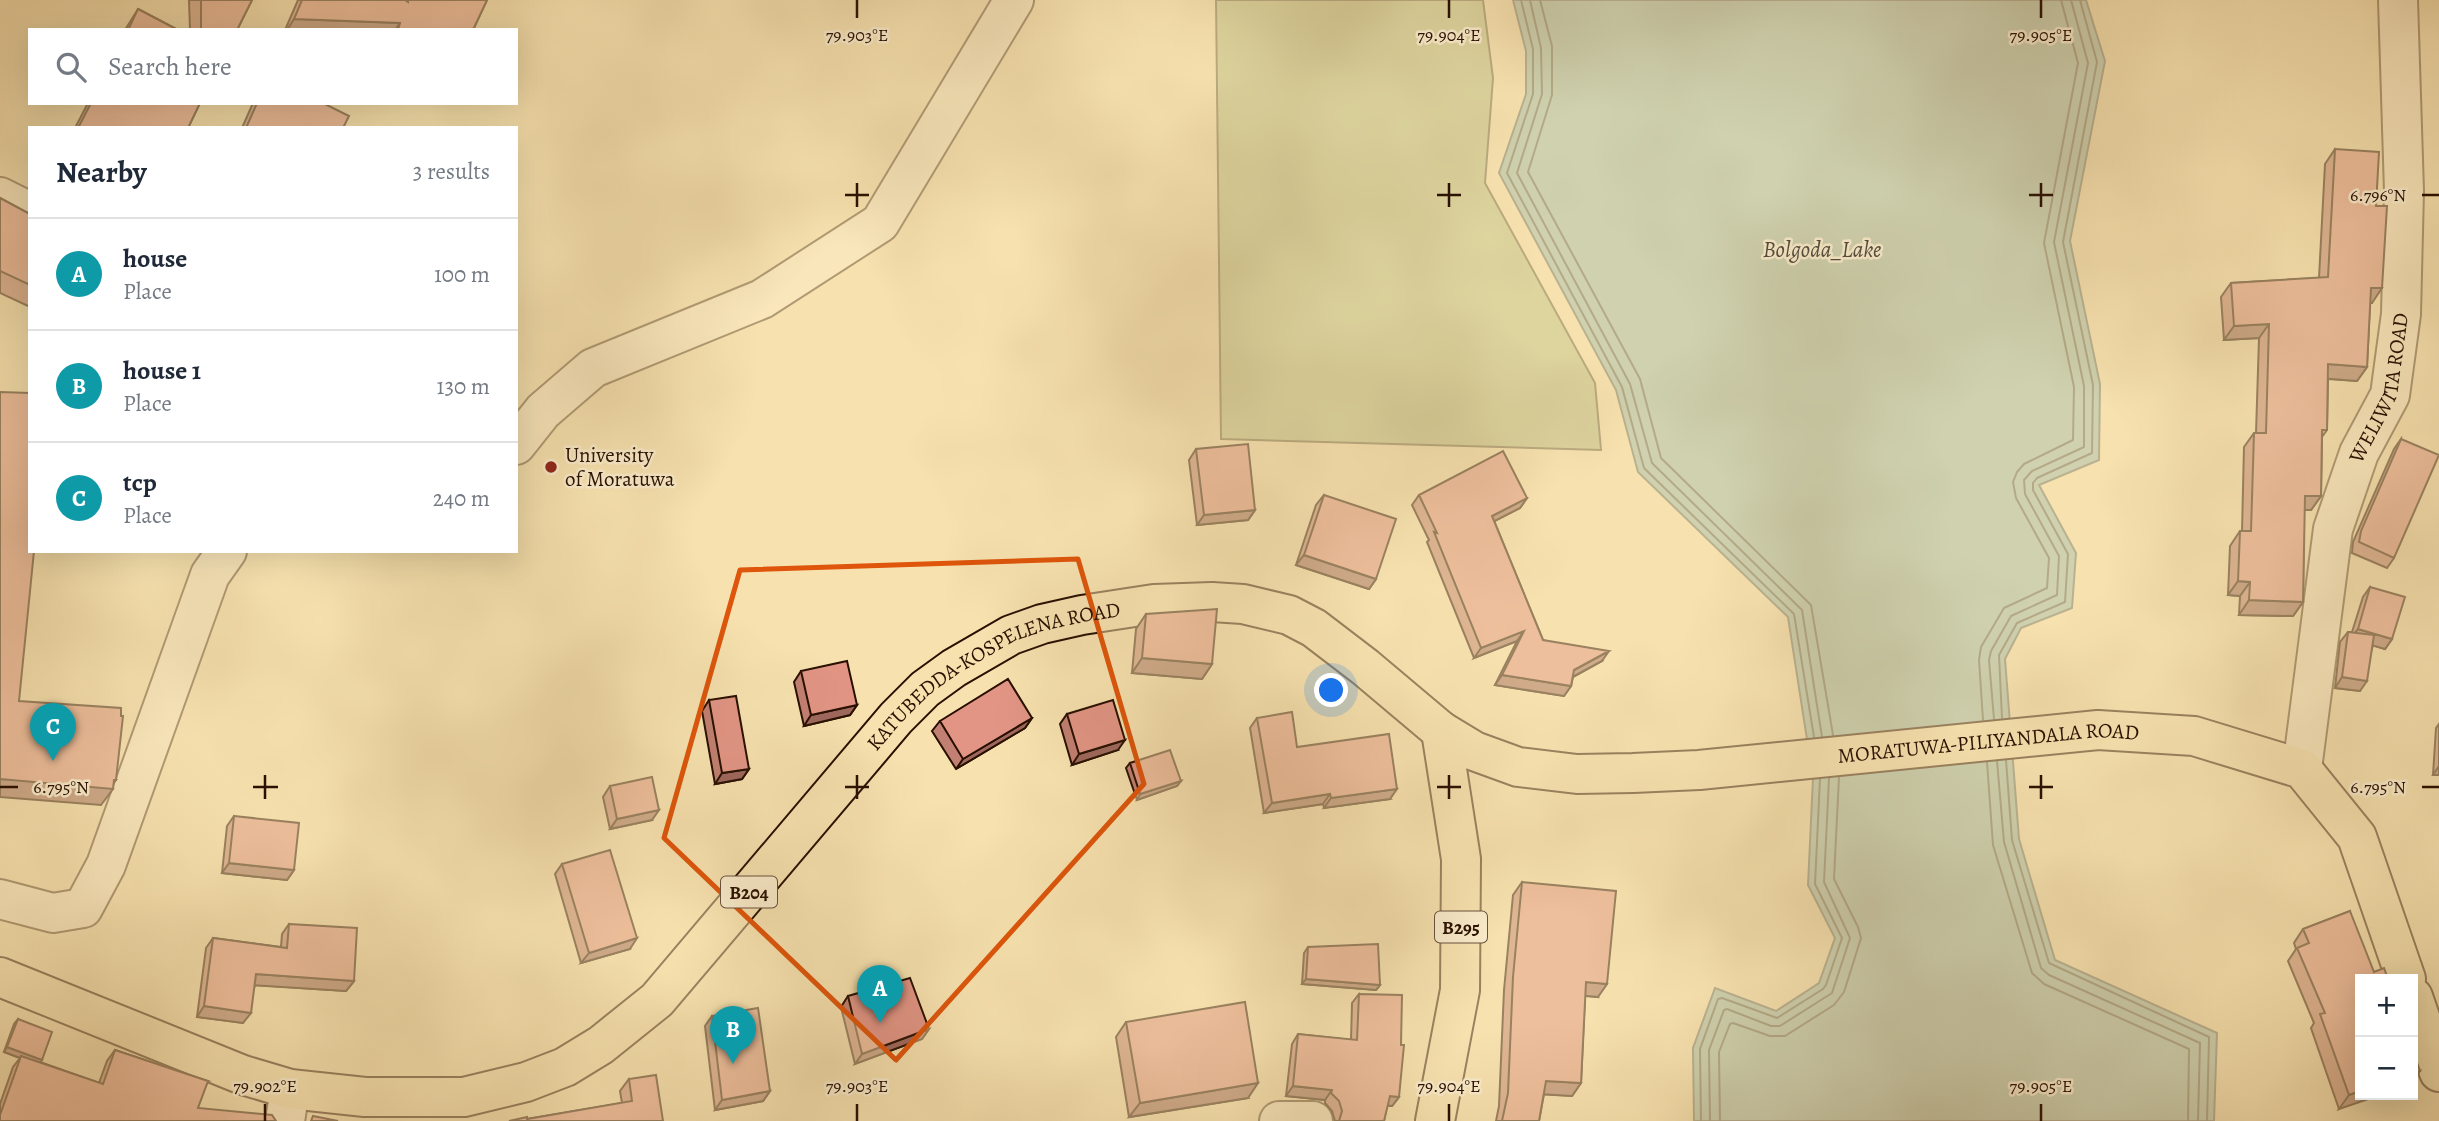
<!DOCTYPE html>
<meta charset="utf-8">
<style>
:root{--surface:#fff;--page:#f2f2f3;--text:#1f2937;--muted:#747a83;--line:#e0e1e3;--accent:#8f2418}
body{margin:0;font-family:Alegreya,serif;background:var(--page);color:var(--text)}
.controls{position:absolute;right:21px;bottom:21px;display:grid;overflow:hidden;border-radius:0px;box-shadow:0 7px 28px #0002}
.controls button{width:63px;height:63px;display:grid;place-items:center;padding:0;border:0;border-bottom:2px solid var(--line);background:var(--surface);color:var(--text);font:35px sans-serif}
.you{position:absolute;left:1332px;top:691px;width:24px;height:24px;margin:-18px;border:5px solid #fff;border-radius:50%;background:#1a73e8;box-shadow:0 0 0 10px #1a73e833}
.badge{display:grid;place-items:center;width:46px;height:46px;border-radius:50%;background:var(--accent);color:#fff;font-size:23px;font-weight:700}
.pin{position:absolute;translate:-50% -58px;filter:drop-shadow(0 2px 4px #0008)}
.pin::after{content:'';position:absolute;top:37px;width:24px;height:21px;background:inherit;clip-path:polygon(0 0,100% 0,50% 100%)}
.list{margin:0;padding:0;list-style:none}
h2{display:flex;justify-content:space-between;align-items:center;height:91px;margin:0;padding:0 28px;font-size:30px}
h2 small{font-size:23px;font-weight:400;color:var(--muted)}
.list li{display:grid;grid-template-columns:46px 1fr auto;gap:21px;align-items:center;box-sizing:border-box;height:112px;padding:0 28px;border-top:2px solid var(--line)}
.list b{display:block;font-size:26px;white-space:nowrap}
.list p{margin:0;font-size:23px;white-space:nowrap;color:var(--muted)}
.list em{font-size:23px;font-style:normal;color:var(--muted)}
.icon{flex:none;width:38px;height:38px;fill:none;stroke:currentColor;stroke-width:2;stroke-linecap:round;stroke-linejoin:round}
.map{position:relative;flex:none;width:2439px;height:1121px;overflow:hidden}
.search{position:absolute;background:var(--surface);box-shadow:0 7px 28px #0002;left:28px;top:28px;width:490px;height:77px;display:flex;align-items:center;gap:18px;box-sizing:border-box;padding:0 24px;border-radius:0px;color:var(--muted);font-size:26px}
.panel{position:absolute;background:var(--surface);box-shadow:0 7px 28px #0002;left:28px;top:126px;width:490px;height:427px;border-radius:0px}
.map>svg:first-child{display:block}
.green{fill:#bdc38a;stroke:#726945;stroke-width:2}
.water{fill:#9ebdb0;stroke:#6f776a;stroke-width:2}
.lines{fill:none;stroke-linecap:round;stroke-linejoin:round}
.shore{stroke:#636658;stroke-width:2}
.minor-casing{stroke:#5c442c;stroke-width:42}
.major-casing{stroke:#280f00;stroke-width:42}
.minor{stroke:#faeccb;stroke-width:38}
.major{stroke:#f7e2af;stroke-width:38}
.wall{fill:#c28072;stroke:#280f00;stroke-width:2}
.shaded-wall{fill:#9e685d;stroke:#280f00;stroke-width:2}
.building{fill:#e29585;stroke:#280f00;stroke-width:2}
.marked{fill:none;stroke:#de550b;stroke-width:5;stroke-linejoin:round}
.ticks{fill:none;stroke:#280f00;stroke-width:2.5}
.poi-dot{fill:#8f2418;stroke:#faeccb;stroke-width:2.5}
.labels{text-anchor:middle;stroke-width:5;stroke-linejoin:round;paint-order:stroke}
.shield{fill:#faeccb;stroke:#67513d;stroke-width:2}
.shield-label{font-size:19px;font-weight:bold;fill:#280f00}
.street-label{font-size:21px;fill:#280f00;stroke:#faeccb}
.poi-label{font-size:21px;fill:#280f00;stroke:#faeccb;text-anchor:start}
.water-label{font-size:23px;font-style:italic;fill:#514c3e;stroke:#faeccb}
.ticks-label{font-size:18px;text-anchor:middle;fill:#280f00;stroke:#faeccb;stroke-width:5;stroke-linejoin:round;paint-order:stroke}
</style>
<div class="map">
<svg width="2439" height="1121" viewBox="0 0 2439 1121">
<rect width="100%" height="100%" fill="#f7e2af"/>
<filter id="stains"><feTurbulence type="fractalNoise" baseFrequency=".00286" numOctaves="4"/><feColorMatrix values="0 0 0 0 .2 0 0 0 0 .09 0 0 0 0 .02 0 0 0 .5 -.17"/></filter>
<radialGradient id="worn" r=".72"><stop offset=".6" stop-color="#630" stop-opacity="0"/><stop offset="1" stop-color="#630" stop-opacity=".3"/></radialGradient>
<path class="green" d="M1216 0H1483L1493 78 1485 183 1595 383 1601 450 1221 439Z"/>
<path class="water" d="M1513 0H2086L2105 61 2070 241 2100 384 2099 460 2039 485 2076 553 2072 608 2021 628 2005 659 2019 839 2055 960 2217 1033 2214 1121H1694L1693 1048 1715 988 1776 1011 1819 983 1835 938 1808 885 1813 778 1788 617 1638 472 1616 390 1499 173 1526 94V51Z"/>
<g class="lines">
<path class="shore" d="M1521 0 1533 49V94L1507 173 1622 387 1644 468 1794 614 1814 737
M1530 0 1541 48 1542 94 1517 173 1630 384 1652 463 1802 610 1822 737
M1540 0 1552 46V95L1528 172 1640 379 1661 458 1811 605 1833 735
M2002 718 1999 655 2017 623 2065 602 2068 554 2033 490V483L2037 478 2092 453 2093 385 2063 242 2097 62 2080 0
M1994 719 1989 660 1991 651 2011 616 2057 595 2059 556 2025 494 2024 480 2032 471 2084 447V386L2054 242 2088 63 2071 0
M1983 720 1979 660 1981 647 2004 608 2047 588 2049 558 2016 498 2013 482 2017 472 2024 464 2073 440 2074 387 2044 243 2078 63 2061 0
M2006 760 2012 840 2049 963 2209 1037 2207 1121
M1997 761 2004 842 2041 968 2049 975 2200 1043 2198 1121
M1987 762 1993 845 2032 973 2044 984 2189 1049 2188 1121
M1701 1121 1700 1049 1718 999 1722 998 1777 1018 1823 989 1826 985 1842 938 1815 884 1820 779
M1710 1121 1709 1050 1724 1010 1727 1009 1771 1026H1780L1832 993 1850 938 1824 882 1829 778
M1720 1121 1719 1052 1730 1024 1733 1023 1770 1036H1785L1834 1005 1844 992 1861 938 1858 927 1834 879 1839 777"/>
<defs>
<g id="minor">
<path d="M0 197 30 212"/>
<path d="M516 445 543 411 593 368 762 299 880 223 1014 0"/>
<path id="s1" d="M2302 769 2333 529 2359 453 2390 395 2401 314 2404 191 2398 0"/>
<path d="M0 899 53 913 83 908 106 865 210 575 227 551"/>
<path d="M285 1121 290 1089"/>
<path d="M1279 1121H1313"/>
</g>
<g id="major">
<path id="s2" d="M0 977 243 1075 290 1089 365 1097H464L526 1082 565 1067 601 1045 657 1000 896 718 925 689 954 668 1011 635 1042 624 1082 615 1154 604 1212 602 1243 604 1289 615 1314 628 1365 667 1441 731 1474 751 1518 767 1577 774 1633 773 1699 770 2098 730 2194 736 2302 769 2357 837 2406 979"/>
<path d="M2413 997 2439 1072"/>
<path d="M1435 1121 1460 990 1461 859 1441 731"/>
</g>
</defs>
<use href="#minor" class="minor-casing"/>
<use href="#major" class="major-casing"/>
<use href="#minor" class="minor"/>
<use href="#major" class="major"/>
</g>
<path class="wall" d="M189 0H252L237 30H190Z
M298 0H487L473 30H285Z
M138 9 178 30H125Z
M88 103H200L188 128H75Z
M253 103H323L343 128H242Z
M2335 149 2376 206 2372 303H2370L2367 367 2357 381 2328 379 2327 430 2322 437 2321 496 2311 510H2304L2303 602 2293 616 2239 615 2240 596 2228 595 2230 546 2240 531H2242L2244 447 2254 433H2256L2259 338 2224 340 2221 297 2231 283 2319 278 2325 164Z
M0 198 30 214V307L0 293Z
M2401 439 2394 558 2387 568 2352 553 2353 542 2394 449Z
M1196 449 1255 510 1248 520 1197 525 1189 460Z
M1324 495 1376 579 1369 589 1296 565 1316 505Z
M1419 495 1527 498 1520 508 1494 521 1543 640 1602 661 1573 677 1571 686 1564 696 1495 685 1517 641 1474 658 1427 542 1429 540 1412 505Z
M2370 587 2392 639 2385 649 2373 645 2360 691 2335 688 2340 642 2348 632H2352L2363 597Z
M1146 614 1212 664 1202 679 1132 673 1136 629Z
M801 671 857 705 850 715 804 726 794 682Z
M709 700 749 769 742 779 715 784 702 711Z
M1067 714 1118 750 1072 765 1060 724Z
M1032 718 1025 728 956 769 932 731 940 721Z
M1257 718 1297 747 1390 799 1324 808 1323 804 1264 813 1250 728Z
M2439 724V775H2433L2436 728Z
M1130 763 1181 781 1177 786 1137 800 1126 768Z
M610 786 652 820 610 829 603 797Z
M234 816 294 870 287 880 222 873 227 826Z
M562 864 630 949 581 963 555 874Z
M1522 882 1598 997 1585 996 1581 1083 1572 1096 1544 1094 1539 1121H1496L1499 1106 1504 990 1513 895Z
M2350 911 2360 1095 2339 1109 2311 1028 2314 1023 2288 961 2296 949 2294 943 2303 929Z
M289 924 354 981 346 991 255 985 243 1023 197 1017 206 948 213 938 281 947 282 934Z
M1308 947 1380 985 1376 990 1302 984 1304 953Z
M1359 994 1399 1097 1392 1106H1387L1384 1121H1335L1332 1111 1325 1103V1100L1286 1096 1292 1044 1298 1034 1351 1040 1352 1003Z
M848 996 929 1029 922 1039 855 1064 841 1007Z
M712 1016 770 1091 763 1101 715 1110 705 1026Z
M18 1019 40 1062 99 1083 107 1061 115 1050 208 1081 0 1121V1104L13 1067 20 1058 4 1052 14 1024Z
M1126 1022 1248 1098 1129 1117 1116 1037Z
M629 1079 663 1121 527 1119 622 1103 620 1091Z"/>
<path class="shaded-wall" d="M294 19 400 23 395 30H287Z
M2371 288H2382L2372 303 2361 302Z
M2269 324 2259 338 2224 340 2234 326Z
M2328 364 2367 367 2357 381 2318 378Z
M2305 496H2321L2311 510H2295Z
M1527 498 1520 508 1485 526 1492 516Z
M1255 510 1248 520 1197 525 1204 515Z
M1304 555 1376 579 1369 589 1296 565Z
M2238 581 2250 582 2240 596 2228 595Z
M2249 600 2303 602 2293 616 2239 615Z
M2358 629 2392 639 2385 649 2350 639Z
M1524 631 1517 641 1474 658 1481 648Z
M1609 651 1602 661 1567 680 1574 670Z
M1142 658 1212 664 1202 679 1132 673Z
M1502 675 1571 686 1564 696 1495 685Z
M2342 677 2367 681 2360 691 2335 688Z
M857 705 850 715 804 726 811 715Z
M1032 718 1025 728 956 769 963 759Z
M1125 740 1118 750 1072 765 1079 754Z
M2439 766V775H2433Z
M749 769 742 779 715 784 722 773Z
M0 779 114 780H116L110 788 113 789 101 805 0 797Z
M1181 781 1177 786 1137 800 1140 794Z
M1397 789 1390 799 1324 808 1331 798Z
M1330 794 1323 804 1264 813 1272 803Z
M659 810 652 820 610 829 617 819Z
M229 863 294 870 287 880 222 873Z
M637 938 630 949 581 963 589 953Z
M256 974 354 981 346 991 249 985Z
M1306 979 1380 985 1376 990 1302 984Z
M1586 982 1607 984 1598 997 1577 995Z
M204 1006 251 1013 243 1023 197 1017Z
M929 1029 922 1039 855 1064 862 1054Z
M7 1047 42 1060 38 1065 21 1056 20 1058 4 1052Z
M2420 1071 2413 1081V1073Z
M1546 1081 1581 1083 1572 1096 1537 1094Z
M1258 1083 1248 1098 1129 1117 1140 1103Z
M1293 1086 1332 1090 1325 1100 1286 1096Z
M770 1091 763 1101 715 1110 722 1100Z
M2360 1091V1095H2380L2339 1109 2349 1095Z
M1390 1096 1399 1097 1392 1106 1383 1105Z"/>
<path class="building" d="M201 0H252L237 30H201Z
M302 0H405L408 2V0H487L473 30H398L400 23 294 19Z
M138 9 178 30H128Z
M91 103H200L188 128H78Z
M257 103H323L349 116 343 128H246Z
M2335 149 2379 152 2376 206H2387L2382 288H2371L2367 367 2328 364 2327 430H2322L2321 496H2305L2303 602 2249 600 2250 582 2238 581 2240 531H2251L2254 433H2266L2269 324 2234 326 2231 283 2328 277Z
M0 198 30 214V285L0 271Z
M0 392 30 393V551H34L19 701 121 708V716H123L116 780H114L113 789 0 779Z
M2401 439 2439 455 2394 558 2359 542 2361 531Z
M1248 444 1255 510 1204 515 1196 449Z
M1503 451 1527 498 1492 516 1543 640 1609 651 1574 670 1571 686 1502 675 1524 631 1481 648 1434 532 1437 533 1419 495Z
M1324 495 1396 519 1376 579 1304 555Z
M2370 587 2405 597 2392 639 2358 629Z
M1217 609 1212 664 1142 658 1146 614Z
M2348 632 2374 635 2367 681 2342 677Z
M847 661 857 705 811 715 801 671Z
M1008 679 1032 718 963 759 940 721Z
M736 696 749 769 722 773 709 700Z
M1113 700 1125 740 1079 754 1067 714Z
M1292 712 1297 747 1389 734 1397 789 1331 798 1330 794 1272 803 1257 718Z
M1170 750 1181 781 1140 794 1130 763Z
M652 777 659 810 617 819 610 786Z
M234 816 299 823 294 870 229 863Z
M610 850 637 938 589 953 562 864Z
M1522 882 1616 891 1607 984 1586 982 1581 1083 1546 1081 1539 1121H1502L1508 1093 1513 977Z
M2350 911 2374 972 2384 968 2388 979H2360V1091L2349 1095 2320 1014 2325 1013 2297 948 2309 943 2303 929Z
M289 924 357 928 354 981 256 974 251 1013 204 1006 213 938 287 948Z
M1378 944 1380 985 1306 979 1308 947Z
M910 978 929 1029 862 1054 848 996Z
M1359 994 1402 995 1401 1045H1404L1399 1097 1390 1096 1384 1121H1339L1342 1111 1339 1101 1331 1093 1332 1090 1293 1086 1298 1034 1357 1040Z
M1245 1002 1258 1083 1140 1103 1126 1022Z
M758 1008 770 1091 722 1100 712 1016Z
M18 1019 52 1032 42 1060 7 1047Z
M115 1050 208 1081 198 1108 272 1115 276 1121H0V1115L21 1056 103 1084Z
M2413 1051 2420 1071 2413 1073Z
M656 1075 663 1121H509L527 1117V1119L632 1101 629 1079Z
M313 1116 338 1121H311Z"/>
<path d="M0 0H2439V1121H0ZM1078 559 1144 784 896 1060 664 838 740 570Z" fill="#f7e2af" fill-opacity=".55" fill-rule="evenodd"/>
<path class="marked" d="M1078 559 1144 784 896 1060 664 838 740 570Z"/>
<path class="ticks" d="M857 0V18M1449 0V18M2041 0V18M857 183V207M1449 183V207M2041 183V207M845 195H869M1437 195H1461M2029 195H2053M2422 195H2439M265 775V799M857 775V799M1449 775V799M2041 775V799M0 787H18M253 787H278M845 787H869M1437 787H1461M2029 787H2053M2422 787H2439M265 1104V1121M857 1104V1121M1449 1104V1121M2041 1104V1121"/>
<circle class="poi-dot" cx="551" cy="467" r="7"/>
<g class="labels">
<g class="shield">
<rect x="721" y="876.5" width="56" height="31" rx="5"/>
<rect x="1435" y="911.5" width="52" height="31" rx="5"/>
</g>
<g class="shield-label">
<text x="749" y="899">B204</text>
<text x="1461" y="934">B295</text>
</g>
<g class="street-label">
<text dy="7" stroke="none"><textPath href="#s1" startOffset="392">WELIWITA ROAD</textPath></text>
<text dy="7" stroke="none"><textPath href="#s2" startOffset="1183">KATUBEDDA-KOSPELENA ROAD</textPath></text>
<text dy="7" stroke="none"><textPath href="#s2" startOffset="2250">MORATUWA-PILIYANDALA ROAD</textPath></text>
</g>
<g class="poi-label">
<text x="565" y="462">University<tspan x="565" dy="24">of Moratuwa</tspan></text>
</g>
<g class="water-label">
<text x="1822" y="257">Bolgoda_Lake</text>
</g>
</g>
<g class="ticks-label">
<text x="857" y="41">79.903°E</text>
<text x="1449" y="41">79.904°E</text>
<text x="2041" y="41">79.905°E</text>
<text x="2378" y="201">6.796°N</text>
<text x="61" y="793">6.795°N</text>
<text x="2378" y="793">6.795°N</text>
<text x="265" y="1092">79.902°E</text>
<text x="857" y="1092">79.903°E</text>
<text x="1449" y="1092">79.904°E</text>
<text x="2041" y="1092">79.905°E</text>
</g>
<rect width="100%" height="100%" filter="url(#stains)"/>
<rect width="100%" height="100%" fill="url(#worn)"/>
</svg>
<div class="controls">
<button>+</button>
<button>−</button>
</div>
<div class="you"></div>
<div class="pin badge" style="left:880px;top:1023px;background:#0f9aa8">A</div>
<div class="pin badge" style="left:733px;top:1064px;background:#0f9aa8">B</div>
<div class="pin badge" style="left:53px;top:761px;background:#0f9aa8">C</div>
<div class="search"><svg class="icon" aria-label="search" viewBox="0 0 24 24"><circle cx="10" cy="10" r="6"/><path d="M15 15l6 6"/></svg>Search here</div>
<section class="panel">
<h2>Nearby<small>3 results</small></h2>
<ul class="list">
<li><span class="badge" style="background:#0f9aa8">A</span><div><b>house</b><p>Place</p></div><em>100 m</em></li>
<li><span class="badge" style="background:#0f9aa8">B</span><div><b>house 1</b><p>Place</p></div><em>130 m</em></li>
<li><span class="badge" style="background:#0f9aa8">C</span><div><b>tcp</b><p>Place</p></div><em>240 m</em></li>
</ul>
</section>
</div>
